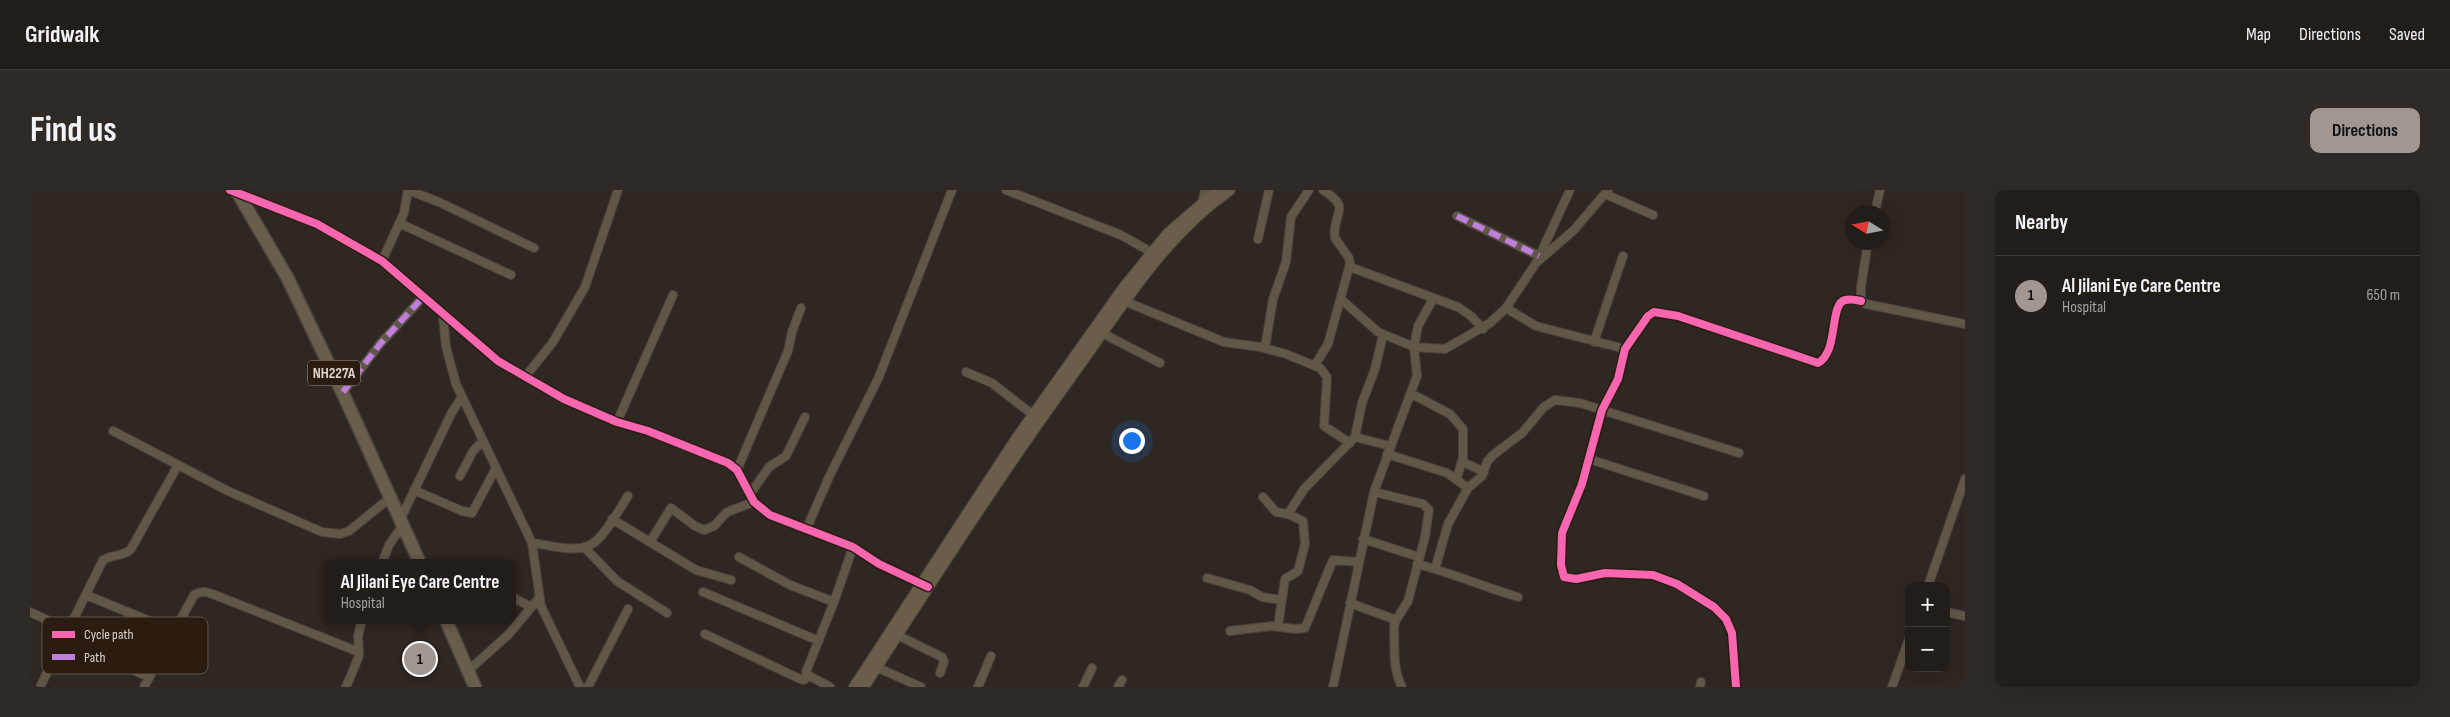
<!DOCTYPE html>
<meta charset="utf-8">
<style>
:root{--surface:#231d19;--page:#2f2a26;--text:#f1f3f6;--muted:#a3a2a2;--line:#403b38;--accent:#a19791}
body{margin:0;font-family:"Sofia Sans Condensed",sans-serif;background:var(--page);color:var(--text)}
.controls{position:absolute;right:15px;bottom:15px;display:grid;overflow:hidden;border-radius:10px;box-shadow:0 5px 20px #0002}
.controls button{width:45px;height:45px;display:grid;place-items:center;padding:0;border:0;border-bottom:1px solid var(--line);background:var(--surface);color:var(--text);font:25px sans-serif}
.compass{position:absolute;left:1815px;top:15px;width:45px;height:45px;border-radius:50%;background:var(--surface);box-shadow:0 5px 20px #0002;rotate:281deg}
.you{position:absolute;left:1101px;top:250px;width:18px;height:18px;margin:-12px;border:4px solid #fff;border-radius:50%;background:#1a73e8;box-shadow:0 0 0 8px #1a73e833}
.badge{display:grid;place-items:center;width:32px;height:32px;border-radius:50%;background:var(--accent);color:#111;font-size:16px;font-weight:700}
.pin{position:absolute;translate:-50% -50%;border:2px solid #fff;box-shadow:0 1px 5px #0006}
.popup{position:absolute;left:294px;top:369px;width:192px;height:65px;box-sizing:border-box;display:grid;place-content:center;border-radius:10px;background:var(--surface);filter:drop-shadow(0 1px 4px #0005);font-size:16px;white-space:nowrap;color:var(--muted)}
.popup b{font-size:19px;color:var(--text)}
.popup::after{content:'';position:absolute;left:50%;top:100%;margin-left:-10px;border:10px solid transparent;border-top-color:var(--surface)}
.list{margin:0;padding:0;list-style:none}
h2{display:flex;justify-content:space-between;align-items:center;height:65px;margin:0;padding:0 20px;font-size:21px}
h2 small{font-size:16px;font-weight:400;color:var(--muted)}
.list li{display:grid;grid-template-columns:32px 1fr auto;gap:15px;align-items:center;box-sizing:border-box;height:80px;padding:0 20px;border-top:1px solid var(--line)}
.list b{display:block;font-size:19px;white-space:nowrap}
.list p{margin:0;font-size:16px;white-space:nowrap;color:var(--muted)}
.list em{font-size:16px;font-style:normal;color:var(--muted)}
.map{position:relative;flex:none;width:1935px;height:497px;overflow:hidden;border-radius:10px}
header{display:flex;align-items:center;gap:30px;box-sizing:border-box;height:70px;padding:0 25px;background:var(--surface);border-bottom:1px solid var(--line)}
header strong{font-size:24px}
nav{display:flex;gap:28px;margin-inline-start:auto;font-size:18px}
.intro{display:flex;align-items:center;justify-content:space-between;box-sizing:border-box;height:120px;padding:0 30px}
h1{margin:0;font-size:35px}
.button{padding:12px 22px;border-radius:10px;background:var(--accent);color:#111;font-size:18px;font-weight:700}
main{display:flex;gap:30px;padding:0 30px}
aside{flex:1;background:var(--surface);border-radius:10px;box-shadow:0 5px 20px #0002}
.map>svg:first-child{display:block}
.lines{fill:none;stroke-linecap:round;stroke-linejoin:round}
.minor-casing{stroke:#4a433d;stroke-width:10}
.major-casing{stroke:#4a433d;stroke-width:12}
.highway-casing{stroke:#4a433d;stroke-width:15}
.minor{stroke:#615748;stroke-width:8}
.major{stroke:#6a5e4a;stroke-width:10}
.highway{stroke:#695d4c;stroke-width:12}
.quiet{stroke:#c07fdc;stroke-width:6;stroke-dasharray:12 6;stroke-linecap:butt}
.cycleway-casing{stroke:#2b1c11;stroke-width:11}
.cycleway{stroke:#f766af;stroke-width:8}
.labels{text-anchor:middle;stroke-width:4;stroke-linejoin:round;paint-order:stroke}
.shield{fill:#2b1c11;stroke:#a89d95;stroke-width:1}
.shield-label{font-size:15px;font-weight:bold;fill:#ded4cd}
.key{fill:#2b1c11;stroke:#615349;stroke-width:1}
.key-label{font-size:14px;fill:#ded4cd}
</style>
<header>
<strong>Gridwalk</strong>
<nav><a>Map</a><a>Directions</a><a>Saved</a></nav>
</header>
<div class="intro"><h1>Find us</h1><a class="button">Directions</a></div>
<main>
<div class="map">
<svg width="1935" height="497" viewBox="0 0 1935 497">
<rect width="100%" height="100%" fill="#2f2721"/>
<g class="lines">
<defs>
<path id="minor" d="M378 0 409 12 504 58
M976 0 1091 45 1121 62
M208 3 287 34 352 71 468 171 534 209 587 232 618 241 698 273 707 280 724 312 740 325 823 357 849 374 894 395
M1575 4 1623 25
M1172 13 1175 0
M1845 22 1850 0
M1427 26 1509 66
M369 33 481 85
M1228 49 1239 0
M1838 52 1831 97V111L1836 114 1935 134
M1508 69 1540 0
M352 71 374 23 378 0
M1320 77 1428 117 1441 126 1453 139
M1312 110 1348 142 1384 157 1388 136 1403 109
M1094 111 1194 152 1230 157 1256 164 1290 178 1297 187 1294 236 1320 253
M1476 118 1506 136 1595 159
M413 126 416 157 426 194 502 353 511 416 550 497
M1072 143 1130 173
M1564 152 1593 66
M1235 158 1243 109 1256 72 1261 27 1279 0
M1285 175 1298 154 1320 74 1319 68 1305 48C1301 22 1324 20 1293 0
M936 182 962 193 1003 225
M495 187 523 152 555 97 588 0
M313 202 350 154 394 106
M1382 204 1420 224 1433 239V267L1427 288
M587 232 643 105
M83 241 198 301 292 342 310 344 319 341 361 307
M1325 247 1360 256
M1357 264 1417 283 1438 298
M1559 269 1674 306
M1433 272 1454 282
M707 280 758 161 762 142 771 118
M430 286 443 261 453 251
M384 300 432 321 442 323 466 278
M1344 302 1393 314 1399 320 1395 347 1378 411 1366 430 1364 436C1365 457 1362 478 1372 497
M720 304 739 277 756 266 775 227
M1233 307 1246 322 1258 324 1274 299 1325 247 1332 213 1345 179 1353 145
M371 328 422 222 432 207
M582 329 666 380 701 390
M776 340 799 287 848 189 922 0
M1333 349 1389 367
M620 352 641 318 665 336 674 340 684 336 697 322 724 312
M502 353C519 355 544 363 560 355 573 350 590 318 598 306
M554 357 587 391 637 423
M709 367 760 395 804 412
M352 373 359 355 373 335
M1387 374C1422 383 1454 397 1488 407
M1405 379 1418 334 1438 298 1452 286 1457 272 1463 265 1492 243 1514 217 1525 210 1550 213 1709 263
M1177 388 1220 400 1232 407 1251 410
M1898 396 1935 289
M673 402 789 451
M56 405 144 441
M482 407 501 417
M1320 413 1366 430
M0 422 39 440
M1916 422 1935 426
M1248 436 1255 389 1268 381 1275 354 1273 331 1258 324
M1200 441 1242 436 1265 439 1275 438 1303 370 1328 372
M675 444 770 489 774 490 778 485
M867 445 912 467 914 472 910 483
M34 450 119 487
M846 477 891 497
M439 480 479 444 509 408
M10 497 73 370C82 364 94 367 101 359L148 275
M114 497 164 405C172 400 177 402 185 405L329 462
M316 497 329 466 328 446 332 430
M558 497 598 419
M800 497 778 485 776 482 804 412 823 357
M948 497 961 466
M1053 497 1062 478
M1088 497 1092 490
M1303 497 1344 302 1387 186 1384 157 1415 159 1460 133 1476 118 1506 73 1544 40 1578 0
M1670 497 1671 492
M1706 497 1702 443 1696 429 1684 417 1647 394 1623 385 1575 383 1546 389 1534 387 1531 375 1532 343 1552 294 1572 220 1588 189 1595 159 1618 126 1624 122 1648 126 1788 173C1809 162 1799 114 1815 110 1819 109 1827 110 1831 111
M1862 497 1879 449"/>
<path id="major" d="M824 497 986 249 1094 97 1138 43 1188 0
M834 497C902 391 970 285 1044 183 1091 118 1133 47 1200 0"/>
<path id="highway" d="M206 0 257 87 315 208 390 373
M416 430 445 497"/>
</defs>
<use href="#minor" class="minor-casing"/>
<use href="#major" class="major-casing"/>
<use href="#highway" class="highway-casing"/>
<use href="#minor" class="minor"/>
<use href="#major" class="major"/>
<use href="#highway" class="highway"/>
<path class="quiet" d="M1427 26 1509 66
M313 202 350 154 394 106"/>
<defs>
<path id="cycleway" d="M200 0 287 34 352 71 468 171 534 209 587 232 618 241 698 273 707 280 724 312 740 325 823 357 849 374 898 397
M1706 497 1702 443 1696 429 1684 417 1647 394 1623 385 1575 383 1546 389 1534 387 1531 375 1532 343 1552 294 1572 220 1588 189 1595 159 1618 126 1624 122 1648 126 1788 173C1809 162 1799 114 1815 110 1819 109 1827 110 1831 111"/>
</defs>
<use href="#cycleway" class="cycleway-casing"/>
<use href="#cycleway" class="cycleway"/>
</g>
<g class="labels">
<rect class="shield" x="278" y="170.5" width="52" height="25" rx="4"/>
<g class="shield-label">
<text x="304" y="188">NH227A</text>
</g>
</g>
<rect x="12" y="427" width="166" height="57" rx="8" class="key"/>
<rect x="22" y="441" width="23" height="7" fill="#f766af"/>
<rect x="22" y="464" width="23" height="6" fill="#c07fdc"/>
<g class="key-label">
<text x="54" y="449">Cycle path</text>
<text x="54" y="472">Path</text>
</g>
</svg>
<div class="controls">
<button>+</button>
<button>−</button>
</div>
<svg class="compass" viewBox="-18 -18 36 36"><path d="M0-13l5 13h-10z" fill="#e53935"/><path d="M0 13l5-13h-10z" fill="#a3a2a2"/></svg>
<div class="you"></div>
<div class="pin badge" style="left:390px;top:469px">1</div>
<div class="popup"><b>Al Jilani Eye Care Centre</b>Hospital</div>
</div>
<aside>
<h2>Nearby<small></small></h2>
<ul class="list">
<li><span class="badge">1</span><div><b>Al Jilani Eye Care Centre</b><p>Hospital</p></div><em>650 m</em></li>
</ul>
</aside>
</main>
